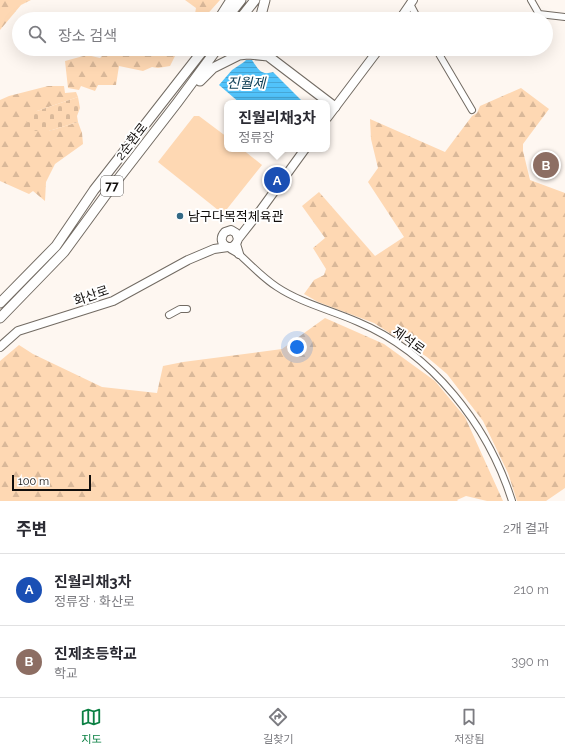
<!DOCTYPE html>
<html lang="ko">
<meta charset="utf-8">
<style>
:root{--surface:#fff;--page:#f7f7f7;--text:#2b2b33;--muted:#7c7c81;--line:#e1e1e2;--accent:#0b8043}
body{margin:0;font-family:Raleway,"Noto Sans KR",sans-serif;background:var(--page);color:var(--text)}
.scale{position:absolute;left:12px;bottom:10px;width:79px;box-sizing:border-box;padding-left:4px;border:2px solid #110e0c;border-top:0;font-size:11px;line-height:14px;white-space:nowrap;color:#110e0c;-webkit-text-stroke:3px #fff;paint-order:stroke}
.you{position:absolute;left:297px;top:347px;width:14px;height:14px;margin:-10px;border:3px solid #fff;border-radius:50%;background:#1a73e8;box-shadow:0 0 0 6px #1a73e833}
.badge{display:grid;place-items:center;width:26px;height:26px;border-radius:50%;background:var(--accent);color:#fff;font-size:13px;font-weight:700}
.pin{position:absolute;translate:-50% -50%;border:2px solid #fff;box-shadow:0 1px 4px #0006}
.popup{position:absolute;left:224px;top:100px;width:106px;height:52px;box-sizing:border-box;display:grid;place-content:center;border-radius:8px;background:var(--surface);filter:drop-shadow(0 1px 3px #0005);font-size:13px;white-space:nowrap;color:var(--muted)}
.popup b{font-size:15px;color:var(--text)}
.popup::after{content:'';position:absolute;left:50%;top:100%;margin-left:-8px;border:8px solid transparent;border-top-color:var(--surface)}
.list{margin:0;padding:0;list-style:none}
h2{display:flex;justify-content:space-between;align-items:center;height:52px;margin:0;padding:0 16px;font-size:17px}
h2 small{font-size:13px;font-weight:400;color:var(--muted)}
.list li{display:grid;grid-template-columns:26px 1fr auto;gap:12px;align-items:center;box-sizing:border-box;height:72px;padding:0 16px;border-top:1px solid var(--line)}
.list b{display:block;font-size:15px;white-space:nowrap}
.list p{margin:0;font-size:13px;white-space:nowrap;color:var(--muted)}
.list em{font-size:13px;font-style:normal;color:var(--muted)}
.icon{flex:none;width:22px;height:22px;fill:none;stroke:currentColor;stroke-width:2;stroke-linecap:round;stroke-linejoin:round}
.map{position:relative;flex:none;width:565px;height:501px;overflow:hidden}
.search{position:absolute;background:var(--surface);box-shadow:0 4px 16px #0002;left:12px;right:12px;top:12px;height:44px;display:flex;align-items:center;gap:10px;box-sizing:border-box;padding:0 14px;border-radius:22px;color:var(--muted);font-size:15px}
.sheet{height:196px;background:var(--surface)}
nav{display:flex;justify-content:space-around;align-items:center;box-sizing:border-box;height:56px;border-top:1px solid var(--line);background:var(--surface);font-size:11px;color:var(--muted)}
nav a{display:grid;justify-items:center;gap:2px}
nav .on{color:var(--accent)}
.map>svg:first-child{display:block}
.forest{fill:url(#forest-firs)}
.cemetery{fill:url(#cemetery-stones)}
.pitch{fill:#fed8b3}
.water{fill:url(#water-rules)}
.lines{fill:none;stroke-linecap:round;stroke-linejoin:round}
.minor-casing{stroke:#726b63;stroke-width:8}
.major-casing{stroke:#726b63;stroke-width:10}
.highway-casing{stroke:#726b63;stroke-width:11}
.minor{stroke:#fff;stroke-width:6}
.major{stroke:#fff;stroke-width:8}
.highway{stroke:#fff;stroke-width:9}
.poi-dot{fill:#336985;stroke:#fff;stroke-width:1.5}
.labels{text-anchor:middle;stroke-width:4;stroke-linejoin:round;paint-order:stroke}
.shield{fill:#fff;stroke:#585655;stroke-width:1}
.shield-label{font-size:12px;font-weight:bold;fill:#110e0c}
.street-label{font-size:13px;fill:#110e0c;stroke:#fff}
.poi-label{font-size:13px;fill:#110e0c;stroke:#fff;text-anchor:start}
.water-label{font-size:14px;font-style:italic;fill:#124259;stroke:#fff}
</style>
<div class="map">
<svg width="565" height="501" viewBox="0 0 565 501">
<defs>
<pattern id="forest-firs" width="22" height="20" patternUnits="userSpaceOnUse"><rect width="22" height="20" fill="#fed8b3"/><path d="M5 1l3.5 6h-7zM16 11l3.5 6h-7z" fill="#d9b899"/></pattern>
<pattern id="cemetery-stones" width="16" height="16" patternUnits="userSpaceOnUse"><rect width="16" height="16" fill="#fed8b3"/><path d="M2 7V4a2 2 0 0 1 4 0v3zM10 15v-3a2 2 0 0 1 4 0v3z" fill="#d9b899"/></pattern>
<pattern id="water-rules" width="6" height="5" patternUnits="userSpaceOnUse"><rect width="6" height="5" fill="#51c3fb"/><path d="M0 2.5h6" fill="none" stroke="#46a6d6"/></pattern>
</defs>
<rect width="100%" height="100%" fill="#fef7f1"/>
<path class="forest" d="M0 0H31L21 5 0 30Z
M185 0H220L203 19H194L196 8Z
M106 49H122L127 52 163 49 177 52 170 66 158 68 152 67 143 71 119 66 116 85H98L95 91 81 86 79 90 68 88 65 61 87 55 100 58 106 52Z
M48 86H64L65 93 76 92 78 97 37 111 33 131H49L78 122 82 133 83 144 55 164 46 182 45 201 33 191 29 194 0 181V100L9 96Z
M521 88 549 109 523 144V151L530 180 565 193V488L546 501H517L508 473 483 421 447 374 427 357 374 323 318 302 304 294 314 280 324 275 326 269 313 248 325 238 302 206 319 192 375 256 404 237 368 182 378 168 371 139 370 119 445 152 472 116 477 113 480 106Z
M325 318 384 344 435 381 465 417 503 501H487L466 496 457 500 458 501H0V361L19 345 33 354 102 387 157 393 163 366 183 362 282 349Z"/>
<path class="cemetery" d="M78 97 80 108 77 116 78 122 49 131H33L26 123 37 111Z"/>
<path class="pitch" d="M194 116H199L227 137V149H242L262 165 223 214 158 162Z"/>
<path class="water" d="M246 60H252C258 69 261 76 273 72L304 103H240L219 85 232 70 244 62Z"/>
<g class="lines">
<defs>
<path id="minor" d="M531 0 539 14 565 17
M410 4 418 19
M436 49 472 110
M228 247C231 251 236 252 240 255 252 266 263 278 277 287 301 303 331 310 358 322 432 353 488 425 512 501
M169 315 180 309H187"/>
<path id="major" d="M400 19 413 0
M327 118 379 49
M238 239 236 233 231 230 225 232C214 244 234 255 238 239L260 211 305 149
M236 244 239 254
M0 347 18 331 113 301 188 260 214 249 228 247"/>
<path id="highway" d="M219 19 231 0
M226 19 241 0
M240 19 255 0
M260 19 265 0
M200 81 213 68 239 55 248 54 268 56 335 107
M0 303 56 246 94 190 204 49
M0 318 64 252 105 196 177 103 217 49"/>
</defs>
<use href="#minor" class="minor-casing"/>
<use href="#major" class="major-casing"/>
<use href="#highway" class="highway-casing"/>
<use href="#minor" class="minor"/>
<use href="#major" class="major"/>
<use href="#highway" class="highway"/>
</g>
<circle class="poi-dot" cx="180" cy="216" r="4"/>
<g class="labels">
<rect class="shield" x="101" y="176" width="22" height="20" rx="3"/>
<g class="shield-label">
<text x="112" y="190">77</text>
</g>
<g class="street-label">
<text transform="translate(131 141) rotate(-52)" y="5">2순환로</text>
<text transform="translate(91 295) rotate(-19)" y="5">화산로</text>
<text transform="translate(409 340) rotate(36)" y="5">제석로</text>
</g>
<g class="poi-label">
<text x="188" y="221">남구다목적체육관</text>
</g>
<g class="water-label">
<text x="246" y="88">진월제</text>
</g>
</g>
</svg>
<div class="scale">100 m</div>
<div class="you"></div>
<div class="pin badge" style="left:277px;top:180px;background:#1a4fb4">A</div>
<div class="popup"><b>진월리채3차</b>정류장</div>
<div class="pin badge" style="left:546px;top:165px;background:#8d6e63">B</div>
<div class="search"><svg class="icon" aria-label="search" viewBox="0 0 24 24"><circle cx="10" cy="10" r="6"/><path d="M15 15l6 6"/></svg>장소 검색</div>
</div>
<section class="sheet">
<h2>주변<small>2개 결과</small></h2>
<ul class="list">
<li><span class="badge" style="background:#1a4fb4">A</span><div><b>진월리채3차</b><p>정류장 · 화산로</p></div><em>210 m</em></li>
<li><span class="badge" style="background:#8d6e63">B</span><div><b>진제초등학교</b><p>학교</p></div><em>390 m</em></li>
</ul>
</section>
<nav>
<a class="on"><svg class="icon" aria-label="map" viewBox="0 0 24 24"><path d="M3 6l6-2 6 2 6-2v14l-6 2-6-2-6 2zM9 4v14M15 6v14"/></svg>지도</a>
<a><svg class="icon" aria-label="directions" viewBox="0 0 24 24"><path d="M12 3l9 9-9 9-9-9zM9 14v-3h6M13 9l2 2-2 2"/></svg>길찾기</a>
<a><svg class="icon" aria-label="saved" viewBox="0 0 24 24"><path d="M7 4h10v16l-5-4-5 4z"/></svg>저장됨</a>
</nav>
